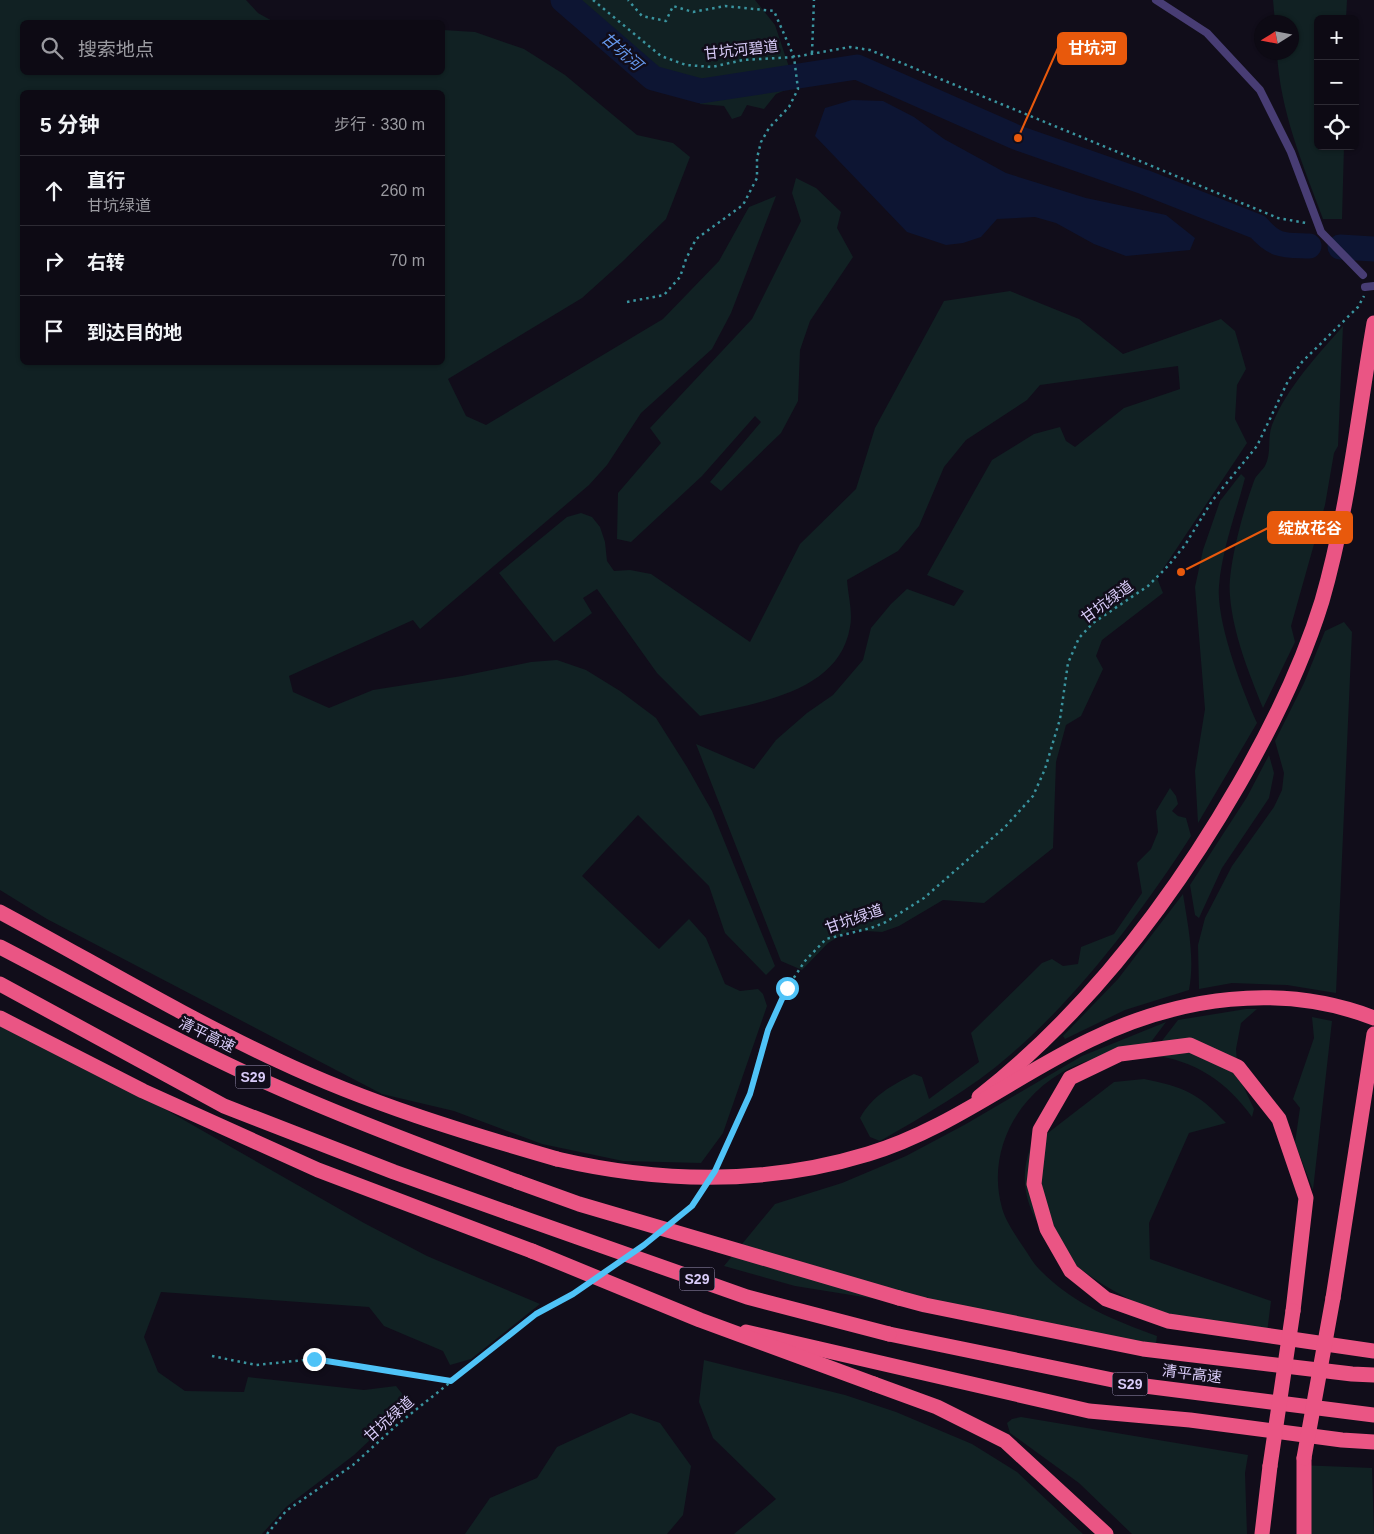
<!DOCTYPE html>
<html lang="zh">
<meta charset="utf-8">
<style>
:root{--surface:#0d0a14;--page:#16131d;--text:#f1f3f6;--muted:#9a9aa0;--line:#2d2b34}
body{margin:0;font-family:Helvetica,"Noto Sans SC",sans-serif;background:var(--page);color:var(--text)}
.controls{position:absolute;right:15px;top:15px;display:grid;overflow:hidden;border-radius:8px;box-shadow:0 1px 4px #0004}
.controls button{width:45px;height:45px;display:grid;place-items:center;padding:0;border:0;border-bottom:1px solid var(--line);background:var(--surface);color:var(--text);font:25px sans-serif}
.compass{position:absolute;left:1254px;top:15px;width:45px;height:45px;border-radius:50%;background:var(--surface);box-shadow:0 1px 4px #0004;rotate:259deg}
.stop{position:absolute;width:15px;height:15px;margin:-11px;border:4px solid #4fc3f7;border-radius:50%;background:#fff}
.stop.end{background:#4fc3f7;border-color:#fff;box-shadow:0 1px 5px #0008}
.list{margin:0;padding:0;list-style:none}
h2{display:flex;justify-content:space-between;align-items:center;height:65px;margin:0;padding:0 20px;font-size:21px}
h2 small{font-size:16px;font-weight:400;color:var(--muted)}
.list li{display:grid;grid-template-columns:32px 1fr auto;gap:15px;align-items:center;box-sizing:border-box;height:70px;padding:0 20px;border-top:1px solid var(--line)}
.list b{display:block;font-size:19px;white-space:nowrap}
.list p{margin:0;font-size:16px;white-space:nowrap;color:var(--muted)}
.list em{font-size:16px;font-style:normal;color:var(--muted)}
.icon{flex:none;width:28px;height:28px;fill:none;stroke:currentColor;stroke-width:2;stroke-linecap:round;stroke-linejoin:round}
.map{position:relative;flex:none;width:1374px;height:1534px;overflow:hidden}
.search{position:absolute;background:var(--surface);box-shadow:0 1px 4px #0004;left:20px;top:20px;width:425px;height:55px;display:flex;align-items:center;gap:12px;box-sizing:border-box;padding:0 18px;border-radius:8px;color:var(--muted);font-size:19px}
.panel{position:absolute;background:var(--surface);box-shadow:0 1px 4px #0004;left:20px;top:90px;width:425px;height:275px;border-radius:8px}
.map>svg:first-child{display:block}
.green{fill:#112123;fill-rule:evenodd}
.water{fill:#0d1533}
.lines{fill:none;stroke-linecap:round;stroke-linejoin:round}
.river{stroke:#0d1533;stroke-width:25}
.path{stroke:#3a949f;stroke-width:2.5;stroke-dasharray:2.5 4;stroke-linecap:butt}
.lane{stroke:#483d74;stroke-width:8}
.highway{stroke:#ea5584;stroke-width:15}
.highway-bridge{stroke:#ea5584;stroke-width:15}
.route{stroke:#4fc3f7;stroke-width:6}
.labels{text-anchor:middle;stroke-width:5;stroke-linejoin:round;paint-order:stroke}
.shield{fill:#110d1a;stroke:#9d93b6;stroke-width:1}
.shield-label{font-size:14px;font-weight:bold;fill:#d9ccf9}
.street-label{font-size:15px;fill:#d9ccf9;stroke:#110d1a}
.water-label{font-size:16px;font-style:italic;fill:#6698ec;stroke:#110d1a}
.leader{fill:none;stroke:#e8590c;stroke-width:2}
.callout-dot{fill:#e8590c;stroke:#110d1a;stroke-width:2}
.callout{fill:#e8590c;stroke:#e8590c;stroke-width:2}
.callout-label{font-size:16px;text-anchor:middle;font-weight:bold;fill:#fff}
</style>
<div class="map">
<svg width="1374" height="1534" viewBox="0 0 1374 1534">
<rect width="100%" height="100%" fill="#110d1a"/>
<path class="green" d="M0 0H246L258 13 274 22H22V72H314L332 75 344 72H442L443 30 475 32 524 49 565 75 637 135 673 143 690 157 666 219 622 262 582 298 448 379 466 416 486 425 663 319 719 261 749 207 776 196 731 313 712 349 641 413 607 465 589 485 420 629 413 620 289 676 293 692 329 708 373 690 462 676 531 662 557 660 586 670 620 691 656 718 687 767 712 811 775 966 766 975 725 933 709 886 638 815 582 876 659 949 689 919 706 938 725 984 740 991 758 989 763 994 767 1006 723 1133 701 1163 623 1161 542 1144 454 1111 382 1094 47 919 0 890ZM22 92H442V362H22Z
M563 0H755L775 25 792 76 788 89 776 94 764 109 747 105 741 116 732 119 724 106 700 104 701 91 653 78Z
M1273 0H1347L1346 19H1318V146H1344L1342 219H1323C1303 165 1280 111 1277 53L1292 52V22H1275Z
M796 178 816 188 841 212 837 228 853 257 810 321 800 350 798 401 781 433 721 491 710 482 761 422 755 416 702 476 631 542 617 539 618 493 661 443 650 428 752 319 801 221 792 193Z
M1010 291 1079 319 1123 354 1221 319 1235 331 1246 369 1237 385 1235 419 1247 443 1157 578 1163 593 1102 640 1096 656 1103 669 1081 716 1066 725 1056 762 1053 848 984 903 943 900 899 926 882 932 850 930 828 943 802 970 781 961 696 744 754 769 776 740 807 713 833 695 863 660 871 628 891 604 907 589 954 606 964 591 927 575 992 460 1034 434 1060 427 1066 441 1075 447 1124 408 1180 389 1178 366 1040 385 1027 400 966 440 944 467 919 526 898 551 847 580C848 595 853 613 850 627 839 694 753 703 700 716L657 673 597 589 583 598 592 613 554 642 499 573 567 517 581 513 592 517 600 527 605 542 607 561 614 571 630 570 651 574 750 642 800 544 856 489 875 428 944 301Z
M1343 326 1338 446 1334 453 1325 505 1291 626 1295 642 1263 708C1249 673 1233 634 1230 596 1227 568 1244 508 1254 481 1256 475 1262 471 1265 466 1272 453 1267 438 1272 425 1287 387 1317 356 1343 326Z
M1241 474 1245 478C1236 513 1222 549 1219 586 1216 621 1242 690 1257 723L1198 823 1195 771 1205 709 1195 587 1203 550 1220 501Z
M1344 622 1352 632 1336 993 1287 985 1232 983 1199 989 1198 945 1205 918 1232 866 1274 807 1282 790 1284 773 1275 741 1304 683 1325 631Z
M1269 755 1274 773 1269 798 1222 868 1199 918 1195 915 1190 885 1247 797Z
M1170 788 1176 796 1178 804 1172 811 1178 816 1186 818 1191 836C1141 913 1080 995 1010 1055 971 1089 925 1115 880 1141L870 1137 860 1118C872 1096 892 1085 914 1074L922 1077 929 1099 979 1062 971 1033 1042 963 1052 959 1063 966 1078 964 1081 947 1114 934 1142 893 1137 863 1151 849 1158 832 1156 811Z
M1183 894C1188 926 1195 958 1189 990L1125 1010 1065 1039 1063 1036 1118 979Z
M1246 1009H1257L1241 1023 1236 1049 1238 1075 1254 1109 1252 1117C1227 1082 1195 1060 1151 1055L1178 1020Z
M0 1015 364 1223 427 1256 540 1304 471 1359 450 1365 443 1351 384 1326 369 1307 161 1292 144 1337 158 1372 185 1391 244 1392 248 1377 364 1390 396 1386 404 1396 405 1407 354 1455 286 1507 262 1534H0Z
M1312 1017 1332 1021 1313 1190 1295 1143 1300 1108 1293 1099 1314 1038Z
M1166 1022 1142 1054C1121 1056 1098 1056 1079 1064 1022 1087 985 1147 1002 1208 1006 1222 1016 1236 1024 1248 1029 1255 1033 1263 1039 1269 1073 1304 1113 1320 1157 1336L1156 1344 795 1286 724 1266 775 1204 842 1183 906 1156 966 1124 1082 1056Z
M1144 1079C1184 1087 1198 1093 1226 1123L1189 1133 1149 1223 1150 1259 1271 1301 1267 1333C1246 1329 1225 1326 1203 1322 1192 1320 1180 1320 1169 1316 1103 1293 998 1230 1031 1146L1114 1082Z
M704 1360 845 1395 896 1412 972 1444 1017 1472 1083 1534H734L776 1499 713 1438 699 1402Z
M631 1413 660 1423 691 1466 683 1515 667 1534H465L490 1498 537 1478 557 1447Z
M1021 1417 1248 1455 1245 1473 1247 1534H1132L1079 1483 1010 1433 1007 1423 1012 1419Z
M1299 1465 1372 1468 1374 1534H1300Z"/>
<path class="water" d="M852 100 883 101 914 117 944 139 1006 173 1086 198 1166 215 1195 238 1190 250 1126 256 1094 244 1056 223 1035 217 997 219 981 237 963 243 946 245 907 232 815 136 825 108Z"/>
<g class="lines">
<path class="river" d="M563 0 653 78 701 91 857 67 1018 138 1144 182 1258 227C1275 247 1284 245 1309 246
M1340 247 1374 249"/>
<path class="path" d="M593 0 661 56 686 65 712 67 743 60 794 57 850 47 870 50 1278 218 1306 223
M812 53 814 0
M627 302 664 295 680 277 686 259 696 239 743 205 757 178V158L761 142 769 128 789 107 798 89 794 57 774 11 725 6 693 12 673 6 666 21 642 16 628 0
M719 1164 750 1094 768 1030 787 988 805 961 826 939 871 928 886 922 924 898 1005 827 1033 796 1045 769 1060 719 1068 663 1079 638 1093 623 1148 586 1168 566 1185 545 1212 501 1257 446 1288 381 1302 362 1358 307 1364 296
M679 1218 704 1190
M212 1356 256 1365 314 1359 451 1381
M267 1534 286 1511 353 1465 398 1424 536 1314 584 1287"/>
<path class="lane" d="M1156 0 1207 33 1260 90 1291 152 1321 232 1363 275
M1365 287 1374 286"/>
<path class="highway" d="M0 912C93 962 184 1017 279 1061 368 1103 463 1132 557 1159
M0 947C83 990 165 1036 250 1075 337 1115 427 1149 518 1182
M0 984 224 1106 394 1172 509 1213
M0 1018 143 1091 318 1170 532 1251
M979 1097C1086 1013 1171 902 1239 784 1273 725 1302 666 1322 601 1348 511 1358 415 1374 323
M899 1298 925 1305 1143 1349 1352 1374 1374 1375
M1333 1298 1374 1034
M1293 1311 1306 1198 1279 1119 1238 1067 1190 1045 1120 1054 1070 1078 1040 1130 1034 1184 1047 1229 1071 1271 1106 1299 1168 1321 1374 1351
M746 1332 1089 1411 1190 1420 1342 1440 1374 1442
M889 1334 1137 1385 1374 1415
M874 1384 937 1407 1005 1441 1106 1534
M1262 1534 1270 1466
M1304 1534V1458"/>
<path class="highway-bridge" d="M557 1159C660 1183 766 1185 868 1154 948 1130 1015 1076 1090 1040 1178 997 1281 982 1374 1018
M518 1182 579 1204 899 1298
M509 1213 747 1297 889 1334
M532 1251 700 1320 874 1384
M1304 1458 1333 1298
M1270 1466 1293 1311"/>
</g>
<g class="lines">
<path class="route" d="M314 1359 451 1381 536 1314 573 1294 644 1245 692 1206 715 1171 750 1094 768 1030 787 988"/>
</g>
<g class="labels">
<g class="shield">
<rect x="235.5" y="1065.5" width="35" height="23" rx="4"/>
<rect x="679.5" y="1267.5" width="35" height="23" rx="4"/>
<rect x="1112.5" y="1372.5" width="35" height="23" rx="4"/>
</g>
<g class="shield-label">
<text x="253" y="1082">S29</text>
<text x="697" y="1284">S29</text>
<text x="1130" y="1389">S29</text>
</g>
<g class="street-label">
<text transform="translate(741 50) rotate(-6)" y="5">甘坑河碧道</text>
<text transform="translate(1107 602) rotate(-36)" y="5">甘坑绿道</text>
<text transform="translate(854 919) rotate(-19)" y="5">甘坑绿道</text>
<text transform="translate(207 1035) rotate(26)" y="5">清平高速</text>
<text transform="translate(1192 1374) rotate(7)" y="5">清平高速</text>
<text transform="translate(389 1419) rotate(-41)" y="5">甘坑绿道</text>
</g>
<g class="water-label">
<text transform="translate(622 51) rotate(41)" y="6">甘坑河</text>
</g>
</g>
<path class="leader" d="M1018 138L1058 48M1181 572L1268 528"/>
<g class="callout-dot">
<circle cx="1018" cy="138" r="5"/>
<circle cx="1181" cy="572" r="5"/>
</g>
<g class="callout">
<rect x="1058" y="33" width="68" height="31" rx="5"/>
<rect x="1268" y="512" width="84" height="31" rx="5"/>
</g>
<g class="callout-label">
<text x="1092" y="54">甘坑河</text>
<text x="1310" y="534">绽放花谷</text>
</g>
</svg>
<div class="controls">
<button>+</button>
<button>−</button>
<button><svg class="icon" aria-label="locate" viewBox="0 0 24 24"><circle cx="12" cy="12" r="6"/><path d="M12 2v4M12 18v4M2 12h4M18 12h4"/></svg></button>
</div>
<svg class="compass" viewBox="-18 -18 36 36"><path d="M0-13l5 13h-10z" fill="#e53935"/><path d="M0 13l5-13h-10z" fill="#9a9aa0"/></svg>
<div class="stop" style="left:787px;top:988px"></div>
<div class="stop end" style="left:314px;top:1359px"></div>
<div class="search"><svg class="icon" aria-label="search" viewBox="0 0 24 24"><circle cx="10" cy="10" r="6"/><path d="M15 15l6 6"/></svg>搜索地点</div>
<section class="panel">
<h2>5 分钟<small>步行 · 330 m</small></h2>
<ul class="list">
<li><svg class="icon" aria-label="ahead" viewBox="0 0 24 24"><path d="M12 20V5M6 11l6-6 6 6"/></svg><div><b>直行</b><p>甘坑绿道</p></div><em>260 m</em></li>
<li><svg class="icon" aria-label="right" viewBox="0 0 24 24"><path d="M7 20v-9h11M14 6l5 5-5 5"/></svg><div><b>右转</b></div><em>70 m</em></li>
<li><svg class="icon" aria-label="arrive" viewBox="0 0 24 24"><path d="M6 21V4h12l-3 4 3 4H6"/></svg><div><b>到达目的地</b></div></li>
</ul>
</section>
</div>
